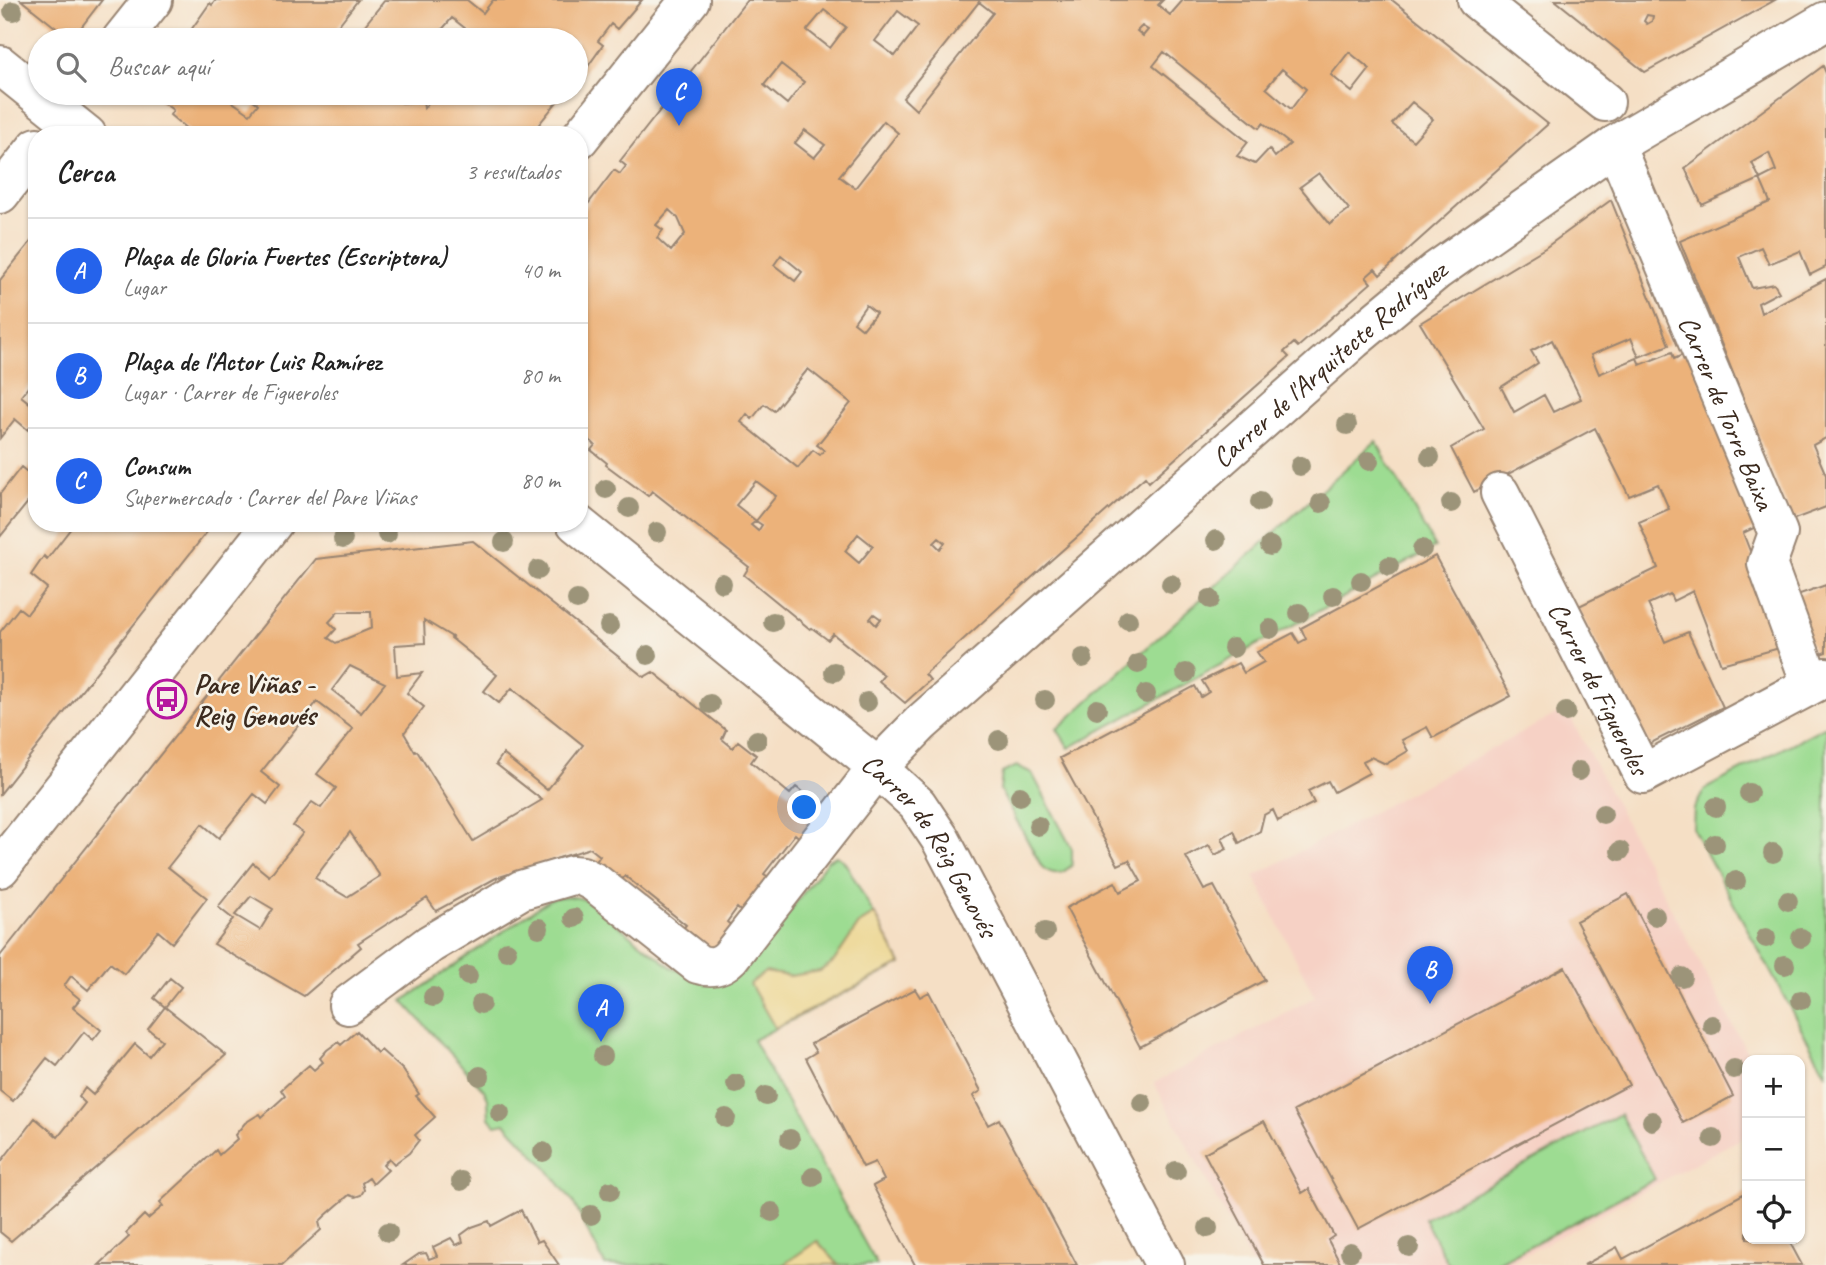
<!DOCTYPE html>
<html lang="es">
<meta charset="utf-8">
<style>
:root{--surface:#fff;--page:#f6f6f6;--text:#222;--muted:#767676;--line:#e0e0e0;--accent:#2563eb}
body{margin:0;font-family:Caveat,sans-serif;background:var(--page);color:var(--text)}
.controls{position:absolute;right:21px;bottom:21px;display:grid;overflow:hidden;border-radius:14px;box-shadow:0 2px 5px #0004}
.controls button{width:63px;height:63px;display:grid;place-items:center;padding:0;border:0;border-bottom:2px solid var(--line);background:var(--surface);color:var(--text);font:35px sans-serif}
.you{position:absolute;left:805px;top:808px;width:24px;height:24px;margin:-18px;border:5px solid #fff;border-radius:50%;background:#1a73e8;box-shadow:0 0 0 10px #1a73e833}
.badge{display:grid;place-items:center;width:46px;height:46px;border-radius:50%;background:var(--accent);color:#fff;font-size:23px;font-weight:700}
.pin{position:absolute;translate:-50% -58px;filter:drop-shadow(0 2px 4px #0008)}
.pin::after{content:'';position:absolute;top:37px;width:24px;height:21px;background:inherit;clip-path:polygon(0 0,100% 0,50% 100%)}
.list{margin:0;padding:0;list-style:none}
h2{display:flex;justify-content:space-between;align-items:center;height:91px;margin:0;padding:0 28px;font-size:30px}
h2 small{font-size:23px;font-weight:400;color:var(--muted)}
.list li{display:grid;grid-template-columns:46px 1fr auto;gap:21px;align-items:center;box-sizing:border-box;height:105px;padding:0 28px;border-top:2px solid var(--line)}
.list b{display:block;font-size:26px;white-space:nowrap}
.list p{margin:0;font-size:23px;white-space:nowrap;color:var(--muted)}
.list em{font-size:23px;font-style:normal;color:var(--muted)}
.icon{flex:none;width:38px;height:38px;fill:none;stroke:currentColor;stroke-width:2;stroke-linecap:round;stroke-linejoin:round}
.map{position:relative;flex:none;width:1826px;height:1265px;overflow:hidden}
.search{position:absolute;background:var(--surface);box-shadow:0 2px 5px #0004;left:28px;top:28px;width:560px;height:77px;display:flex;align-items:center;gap:18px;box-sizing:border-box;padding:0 24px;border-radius:38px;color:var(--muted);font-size:26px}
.panel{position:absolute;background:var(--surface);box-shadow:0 2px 5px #0004;left:28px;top:126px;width:560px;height:406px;border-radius:28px}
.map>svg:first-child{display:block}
.built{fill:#f6d1c5}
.green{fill:#9ddc92;stroke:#6c8358;stroke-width:2}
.sand{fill:#eeda9e;stroke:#94825e;stroke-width:2}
.building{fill:#ecb27a;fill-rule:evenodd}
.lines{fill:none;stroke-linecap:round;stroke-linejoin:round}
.street-casing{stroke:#988472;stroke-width:42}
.street{stroke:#fff;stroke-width:38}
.tree{fill:#9c9479}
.labels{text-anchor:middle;stroke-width:5;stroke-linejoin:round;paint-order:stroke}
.street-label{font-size:28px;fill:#3b2a1e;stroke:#f7f3e8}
.poi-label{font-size:28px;font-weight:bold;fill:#3b2a1e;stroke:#f7f3e8;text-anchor:start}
</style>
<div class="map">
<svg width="1826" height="1265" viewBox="0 0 1826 1265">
<rect width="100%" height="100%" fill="#f7f3e8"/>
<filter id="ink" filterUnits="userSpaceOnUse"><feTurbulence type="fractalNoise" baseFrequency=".0143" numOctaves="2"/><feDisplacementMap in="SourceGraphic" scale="14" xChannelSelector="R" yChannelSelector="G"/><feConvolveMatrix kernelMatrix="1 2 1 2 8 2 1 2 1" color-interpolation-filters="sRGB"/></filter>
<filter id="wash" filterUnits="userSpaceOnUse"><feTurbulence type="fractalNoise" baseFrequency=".00686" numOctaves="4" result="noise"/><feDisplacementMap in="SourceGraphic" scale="28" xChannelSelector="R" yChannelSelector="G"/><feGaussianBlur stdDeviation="1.57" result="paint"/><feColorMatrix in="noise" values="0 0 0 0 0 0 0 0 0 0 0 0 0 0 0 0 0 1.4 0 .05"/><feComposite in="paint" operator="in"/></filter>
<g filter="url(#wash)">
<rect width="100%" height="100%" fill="#f5dfc5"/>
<path class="built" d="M1566 709 1751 1060H1747V1135L1506 1265H1252L1154 1083 1315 997 1254 876Z"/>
<path class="green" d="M1376 441 1435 547 1069 748 1057 729Z
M1826 726V1074L1693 829 1694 809 1705 789Z
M1017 766 1032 773 1072 849V865C1062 875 1053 876 1042 867L1000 790 1002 773Z
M836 856 843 860 849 869 901 964 753 1040 877 1265H605L573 1202 546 1167 505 1123 496 1125 489 1118 488 1099 484 1090 403 1001 550 899C564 895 573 896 586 900L674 969 723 982 743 973 828 860Z
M1620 1114 1655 1179 1494 1265H1449L1424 1219Z"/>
<path class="sand" d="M875 914 901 964 775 1028 750 984 765 972 790 976 820 971 834 961 859 924Z
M817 1241 839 1265H783Z"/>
<g id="blocks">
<path class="building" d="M21 0H102L76 34 71 29 65 35Z
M216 0H358L334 31 346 40H319L325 34 318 29 309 40H184L210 3 212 5Z
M385 0H467L483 13 493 0H642L617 29 611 24 598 41 603 45 576 83V40H480L452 18 433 40H353Z
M747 0H1163L1158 5 1170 15 1183 0H1392L1548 124 1380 275 1375 269 1366 277 1371 283 1298 347 1294 343 1284 352 1289 357 1149 482 1145 477 1049 562 925 674 930 680 905 703 879 681 884 675 833 634 828 640 812 628 810 629 744 575 749 567 652 491 648 496 606 465 607 463 591 450 595 445 592 442 586 438 582 443 579 440V216L614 170 620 174 626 166 620 161ZM979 2 993 13 916 110 903 98ZM824 10 846 27 830 48 807 30ZM898 11 918 26 895 56 875 41ZM1142 26 1148 30 1143 36 1137 31ZM1164 52 1259 128 1263 123 1290 144 1275 157 1269 149 1255 164 1237 156 1248 142 1153 66ZM1349 52 1370 69 1352 92 1331 75ZM781 64 804 82 787 104 764 85ZM1282 69 1306 89 1291 109 1266 88ZM1412 102 1433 119 1413 141 1392 124ZM884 121 898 133 855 188 839 176ZM805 130 825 145 814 158 795 143ZM1319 173 1349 209 1330 224 1300 187ZM669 210 678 218 685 234 671 251 657 238 663 230 656 225ZM781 255 802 272 795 281 774 265ZM866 305 876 313 863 329 854 322ZM808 369 851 403 817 445 824 450 820 455 813 450 798 468 741 422 747 414 752 419 764 404 774 411ZM756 481 776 496 756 521 762 525 758 531 751 525 756 521 736 505ZM858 534 873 546 859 563 845 551ZM939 538 945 543 940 549 934 543ZM874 614 881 619 876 625 870 619Z
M1555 0H1775L1645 72ZM1647 15 1653 16 1652 21 1647 24 1644 21Z
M1823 66 1826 73V267L1810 275 1800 251 1769 264 1761 247 1739 257 1752 288 1774 284 1779 292 1758 303 1761 313 1826 279V438L1813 445 1826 475V507L1792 520 1680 241 1770 202 1760 179 1776 171 1769 153 1752 163 1760 179 1702 205 1685 168Z
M150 93H237L231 101 250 114 258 104 245 93H401L402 103 423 101 424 108 436 93H564L536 128 538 129 534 135H194L170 115 173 110Z
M1611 200 1669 345 1639 357 1631 338 1591 355 1599 374 1637 358 1640 365 1672 352 1674 359 1689 352 1758 526 1743 533 1787 646 1721 664 1693 591 1673 601 1670 594 1648 604 1665 642 1688 632 1723 707 1649 744 1577 607 1658 568 1639 522 1669 509 1658 484 1629 496 1595 428 1474 492 1451 448 1484 429 1420 323 1545 248ZM1552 340 1581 399 1553 412 1544 395 1514 412 1501 387 1538 363 1531 351Z
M37 234V376L21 396 37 409V419L28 430 15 419 0 438V280Z
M37 460V491L0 537V494L21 467 27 472Z
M75 523H214L0 794V632L19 608 27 614 47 588 31 575 44 556 47 559Z
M473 541 644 677 653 672 726 730 722 739 733 748 738 741 756 755 751 762 790 794 796 787 826 811 802 840 795 834 764 874 771 879 744 914 737 908 727 922 733 927 711 955 681 931 686 925 625 876 620 882 595 863 600 856 590 848 496 878 436 911 427 898 358 943 361 947 304 996 214 944 233 919 218 907 253 863 269 876 303 833 293 826 312 802 321 808 336 788 317 774 353 729 317 702 261 772 280 787 267 804 254 794 219 838 202 824 168 867 207 898 172 943 158 931 124 974 110 963 88 990 71 976 64 986 80 999 73 1007 101 1030 93 1040 84 1032 57 1066 47 1058 13 1101 0 1091V956L316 559ZM338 612H371L372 628 336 643 328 638 336 629 329 622ZM424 620 452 637 451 638 497 675 484 691 499 703 512 688 583 745 547 790 503 754 496 764 542 800 473 841 417 751 415 752 404 733 424 707 407 693 422 673 397 676 395 645 425 643ZM350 666 385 683 361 713 332 690ZM350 832 380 876 347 897 315 878ZM251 896 273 909 260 930 235 915Z
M1435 556 1511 696 1433 738 1427 727 1402 740 1408 751 1386 764 1371 757 1363 761 1369 773 1334 792 1328 781 1308 791 1314 803 1278 821 1273 810 1264 815 1260 831 1239 843 1234 831 1222 838 1227 849 1215 855 1209 845 1186 857 1204 890 1214 886 1265 980 1140 1047 1066 908 1115 882 1120 892 1141 881 1129 860 1118 865 1060 758 1195 686 1201 697 1209 692 1202 681 1238 663 1244 673 1264 662 1257 652 1293 633 1299 643 1306 639 1301 628Z
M1826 585V652L1815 656 1791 597Z
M1628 894 1733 1096 1683 1123 1576 921Z
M1565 967 1629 1085 1358 1229 1294 1111Z
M170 978 181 987 165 1007 154 998Z
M915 989 920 997 929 992 981 1091 973 1096 988 1125 999 1119 1077 1265H915L873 1186 884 1180 875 1162 863 1167 806 1058 816 1052 811 1044Z
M165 1007 226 1055 11 1241 0 1232V1163L35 1118 58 1137 85 1103 79 1097 85 1088 93 1095 135 1044 149 1056 162 1040 148 1029Z
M357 1031 377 1053 381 1050 403 1070 419 1094 416 1096 435 1117 415 1135 419 1140 409 1153 394 1164 389 1158 383 1165 388 1170 373 1184 369 1178 362 1183 364 1190 361 1195 355 1197 349 1195 325 1216 319 1222 321 1230 282 1265H99L129 1237 126 1233 144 1215 148 1219 163 1206 160 1202 216 1150 219 1155 237 1139 235 1135 245 1123 256 1116 260 1114 262 1117 285 1096 281 1090 293 1079 309 1065 314 1070 323 1062 320 1058 327 1050 338 1042 341 1045Z
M1264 1121 1302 1193 1309 1189 1334 1236 1328 1240 1341 1265H1264L1204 1153Z
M1747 1192V1239H1788L1802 1265H1584L1617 1247 1623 1259Z
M521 1210 537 1242 542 1240 559 1265H403L419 1254 426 1253 429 1259 437 1256 433 1247 451 1238 456 1245 463 1242 461 1235 472 1227 489 1221 491 1226Z"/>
</g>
</g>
<g filter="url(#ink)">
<use href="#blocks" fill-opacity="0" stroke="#988472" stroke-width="2"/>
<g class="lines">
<defs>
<g id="street">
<path d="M1477 0 1605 102"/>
<path d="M121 40 153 0"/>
<path d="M0 65 87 135"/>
<path d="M579 139 690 0"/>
<path id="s1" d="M1615 145 1778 533 1767 564 1811 684"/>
<path d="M0 194 37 147"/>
<path id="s2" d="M1500 493 1643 774 1826 677"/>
<path id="s3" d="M576 523 865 757 917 804 941 840 1165 1265"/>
<path d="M0 868 273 523"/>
<path id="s4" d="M348 1005 430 944 521 890 572 875 582 876 594 882 698 964C711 968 720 967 730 957L878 767 921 723 1353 340 1436 271 1615 145 1826 21"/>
</g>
</defs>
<use href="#street" class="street-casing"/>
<use href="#street" class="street"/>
</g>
<g class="tree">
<circle cx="13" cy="11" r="10"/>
<circle cx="1347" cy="425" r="10"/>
<circle cx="1430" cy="457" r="10"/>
<circle cx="1369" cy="461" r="10"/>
<circle cx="1300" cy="466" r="10"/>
<circle cx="606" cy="489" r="10"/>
<circle cx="1260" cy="502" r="10"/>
<circle cx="1321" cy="503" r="10"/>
<circle cx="1451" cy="503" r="10"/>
<circle cx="629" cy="508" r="10"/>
<circle cx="657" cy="532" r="10"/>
<circle cx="387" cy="534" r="10"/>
<circle cx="343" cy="539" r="10"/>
<circle cx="1216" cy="540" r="10"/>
<circle cx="504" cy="542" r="10"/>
<circle cx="1270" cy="546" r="10"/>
<circle cx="1422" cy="549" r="10"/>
<circle cx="1389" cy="566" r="10"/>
<circle cx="538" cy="570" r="10"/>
<circle cx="1361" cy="581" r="10"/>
<circle cx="722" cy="583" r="10"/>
<circle cx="1171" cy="584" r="10"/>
<circle cx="1333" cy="596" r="10"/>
<circle cx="1210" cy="599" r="10"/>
<circle cx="577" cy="600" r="10"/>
<circle cx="1299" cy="613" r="10"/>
<circle cx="1128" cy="620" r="10"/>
<circle cx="773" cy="622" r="10"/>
<circle cx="609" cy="626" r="10"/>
<circle cx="1270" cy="629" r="10"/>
<circle cx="1233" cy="648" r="10"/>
<circle cx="648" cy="655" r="10"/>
<circle cx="1083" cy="658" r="10"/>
<circle cx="1138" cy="664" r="10"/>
<circle cx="834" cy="672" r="10"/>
<circle cx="1186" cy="673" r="10"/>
<circle cx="1146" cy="694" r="10"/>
<circle cx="1045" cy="700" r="10"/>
<circle cx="867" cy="702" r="10"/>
<circle cx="710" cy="704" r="10"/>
<circle cx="1097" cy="709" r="10"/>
<circle cx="1566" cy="712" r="10"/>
<circle cx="757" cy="740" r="10"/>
<circle cx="999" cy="740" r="10"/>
<circle cx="1579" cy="771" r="10"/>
<circle cx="1749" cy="793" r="10"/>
<circle cx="1020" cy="796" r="10"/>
<circle cx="1716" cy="807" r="10"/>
<circle cx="1603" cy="814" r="10"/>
<circle cx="1038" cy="826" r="10"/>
<circle cx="1715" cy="844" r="10"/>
<circle cx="1620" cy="851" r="10"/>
<circle cx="1773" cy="853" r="10"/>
<circle cx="1736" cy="881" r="10"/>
<circle cx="1788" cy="901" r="10"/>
<circle cx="1655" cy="916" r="10"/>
<circle cx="574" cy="918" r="10"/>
<circle cx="539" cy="928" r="10"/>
<circle cx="1045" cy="932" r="10"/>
<circle cx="1766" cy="938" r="10"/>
<circle cx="1801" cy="938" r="10"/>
<circle cx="507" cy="951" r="10"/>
<circle cx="1785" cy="965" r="10"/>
<circle cx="468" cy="976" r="10"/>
<circle cx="1682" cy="977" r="10"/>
<circle cx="433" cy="997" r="10"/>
<circle cx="1801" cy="1000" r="10"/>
<circle cx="481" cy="1004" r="10"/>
<circle cx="1712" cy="1025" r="10"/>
<circle cx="603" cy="1056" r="10"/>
<circle cx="1734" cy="1069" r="10"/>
<circle cx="480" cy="1076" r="10"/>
<circle cx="736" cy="1084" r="10"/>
<circle cx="766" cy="1096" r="10"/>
<circle cx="1142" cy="1103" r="10"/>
<circle cx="500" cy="1113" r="10"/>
<circle cx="726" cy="1118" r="10"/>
<circle cx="1652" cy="1121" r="10"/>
<circle cx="1713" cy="1138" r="10"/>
<circle cx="790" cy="1139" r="10"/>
<circle cx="543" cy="1152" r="10"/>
<circle cx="1176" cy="1171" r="10"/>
<circle cx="813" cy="1177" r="10"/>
<circle cx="461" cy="1181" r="10"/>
<circle cx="610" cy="1191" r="10"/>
<circle cx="772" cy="1212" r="10"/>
<circle cx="591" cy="1215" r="10"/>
<circle cx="1208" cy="1228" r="10"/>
<circle cx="388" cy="1232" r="10"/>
<circle cx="1409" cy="1247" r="10"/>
<circle cx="1350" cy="1252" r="10"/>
</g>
</g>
<defs>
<symbol id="bus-ring" viewBox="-11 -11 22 22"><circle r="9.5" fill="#f7f3e8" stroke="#b5179e" stroke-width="1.5"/><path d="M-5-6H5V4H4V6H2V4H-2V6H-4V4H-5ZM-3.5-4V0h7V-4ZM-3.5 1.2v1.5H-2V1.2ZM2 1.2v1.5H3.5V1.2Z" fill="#b5179e"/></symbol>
</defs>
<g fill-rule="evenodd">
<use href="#bus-ring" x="145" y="677" width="44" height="44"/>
</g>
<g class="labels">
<g class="street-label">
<text dy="10" stroke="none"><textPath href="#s4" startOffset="1298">Carrer de l'Arquitecte Rodríguez</textPath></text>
<text dy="10" stroke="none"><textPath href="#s1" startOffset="290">Carrer de Torre Baixa</textPath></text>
<text dy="10" stroke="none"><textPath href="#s2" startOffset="219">Carrer de Figueroles</textPath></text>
<text dy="10" stroke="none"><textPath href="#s3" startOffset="483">Carrer de Reig Genovés</textPath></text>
</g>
<g class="poi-label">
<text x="194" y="693">Pare Viñas -<tspan x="194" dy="32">Reig Genovés</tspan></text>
</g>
</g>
</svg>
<div class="controls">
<button>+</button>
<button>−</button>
<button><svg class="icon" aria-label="locate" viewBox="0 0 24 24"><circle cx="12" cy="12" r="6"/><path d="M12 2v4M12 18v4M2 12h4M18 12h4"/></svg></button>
</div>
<div class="you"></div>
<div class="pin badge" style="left:601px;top:1042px">A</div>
<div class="pin badge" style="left:1430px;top:1004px">B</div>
<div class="pin badge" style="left:679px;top:126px">C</div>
<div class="search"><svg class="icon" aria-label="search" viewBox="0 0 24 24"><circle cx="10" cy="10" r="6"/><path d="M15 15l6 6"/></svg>Buscar aquí</div>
<section class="panel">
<h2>Cerca<small>3 resultados</small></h2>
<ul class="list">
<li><span class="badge">A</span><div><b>Plaça de Gloria Fuertes (Escriptora)</b><p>Lugar</p></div><em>40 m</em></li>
<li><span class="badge">B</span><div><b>Plaça de l'Actor Luis Ramírez</b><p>Lugar · Carrer de Figueroles</p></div><em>80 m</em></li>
<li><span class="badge">C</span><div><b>Consum</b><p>Supermercado · Carrer del Pare Viñas</p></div><em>80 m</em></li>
</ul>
</section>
</div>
